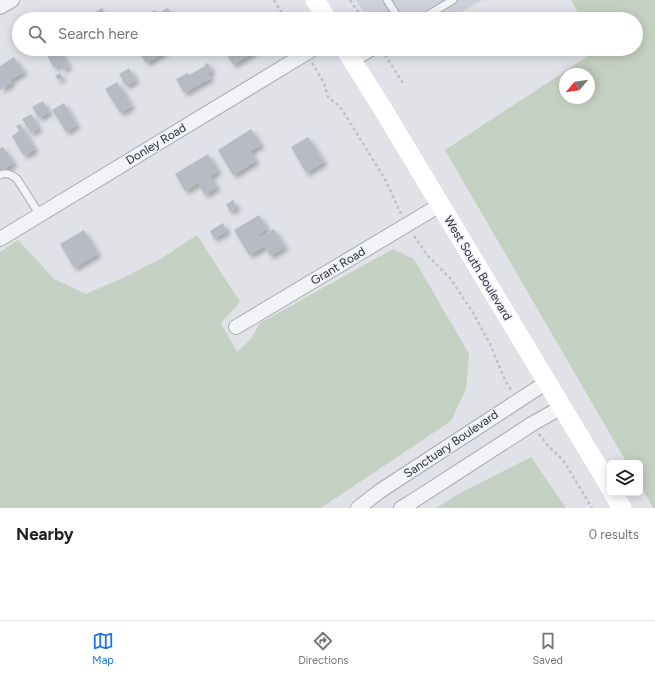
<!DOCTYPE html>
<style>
:root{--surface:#fff;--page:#f2f2f2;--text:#222;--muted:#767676;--line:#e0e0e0;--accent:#1a73e8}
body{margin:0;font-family:Figtree,sans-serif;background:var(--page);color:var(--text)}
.controls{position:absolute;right:12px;bottom:12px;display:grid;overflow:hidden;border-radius:6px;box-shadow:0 2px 10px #0003}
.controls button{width:36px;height:36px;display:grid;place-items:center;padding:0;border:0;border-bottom:1px solid var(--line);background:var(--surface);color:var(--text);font:20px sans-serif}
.compass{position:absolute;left:559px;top:68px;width:36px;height:36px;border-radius:50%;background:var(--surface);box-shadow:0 2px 10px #0003;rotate:241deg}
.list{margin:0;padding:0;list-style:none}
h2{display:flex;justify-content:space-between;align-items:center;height:52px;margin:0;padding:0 16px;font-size:17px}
h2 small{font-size:13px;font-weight:400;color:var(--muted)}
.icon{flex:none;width:22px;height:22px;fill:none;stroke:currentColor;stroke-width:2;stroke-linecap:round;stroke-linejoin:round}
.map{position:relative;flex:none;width:655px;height:508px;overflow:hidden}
.search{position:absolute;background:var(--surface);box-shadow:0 2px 10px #0003;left:12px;right:12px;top:12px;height:44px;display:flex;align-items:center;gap:10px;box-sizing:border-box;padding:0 14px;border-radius:22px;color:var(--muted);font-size:15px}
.sheet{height:112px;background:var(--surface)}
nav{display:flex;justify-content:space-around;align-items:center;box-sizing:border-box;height:56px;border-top:1px solid var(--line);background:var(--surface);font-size:11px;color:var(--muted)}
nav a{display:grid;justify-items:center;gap:2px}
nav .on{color:var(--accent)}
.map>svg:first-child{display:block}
.built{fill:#ced1d9}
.green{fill:#c4d0c2;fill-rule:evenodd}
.building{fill:#b7bbc4;filter:url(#shadow)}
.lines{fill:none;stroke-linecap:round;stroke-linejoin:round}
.lane-casing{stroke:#a6a9b1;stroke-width:9}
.street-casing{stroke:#a6a9b1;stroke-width:16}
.path{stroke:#bec0c6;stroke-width:2.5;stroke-dasharray:3 3;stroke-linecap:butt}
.lane{stroke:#f2f3f6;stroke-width:7}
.street{stroke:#f2f3f6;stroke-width:14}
.secondary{stroke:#fff;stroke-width:19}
.labels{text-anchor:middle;stroke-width:3;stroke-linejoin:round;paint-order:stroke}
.street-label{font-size:12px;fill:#2a2f3d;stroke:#eff1f5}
</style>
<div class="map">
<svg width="655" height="508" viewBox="0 0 655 508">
<defs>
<filter id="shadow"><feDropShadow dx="3.5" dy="3.5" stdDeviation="2" flood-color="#0004"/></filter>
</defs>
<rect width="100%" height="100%" fill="#e0e2e7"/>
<path class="built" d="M356 0H482L450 19H367Z"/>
<path class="green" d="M571 0H655V508H653L640 485V463H627L445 150 599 49H636V19H582ZM565 74H589V98H565Z
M197 235 240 302 221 323 237 352 251 339 260 323 393 249 414 259 469 354 466 389 451 421 321 508H0V252L18 240 54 279 86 294 125 277 162 258Z
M531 457 566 508H436L462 492Z"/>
<path class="building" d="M102 8 109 19H75L83 14 85 18Z
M168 8 173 18 171 19H166L162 11Z
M155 10 159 15 152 19H149L147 15Z
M49 49H59L69 66 63 70 60 64 54 68 47 55 49 54 47 50Z
M142 49H163L165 52 146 63 139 51Z
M233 49H253L255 51 233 65 226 53Z
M14 57 24 72 10 80 12 83 0 90V66Z
M208 63 212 71 208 73 211 78 184 93 176 79 188 73 189 75 205 66 204 65Z
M129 68 136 80 126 86 119 74Z
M60 73 63 78 58 80 55 76Z
M117 82 132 106 120 113 105 89Z
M43 101 49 112 39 118 32 107Z
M64 103 77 125 66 132 52 110Z
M31 114 39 128 31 133 22 119Z
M20 124 35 149 24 156 12 136 19 131 16 126Z
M251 129 261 145 250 151 256 161 233 175 218 150Z
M308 137 324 162 306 173 291 147Z
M3 147 14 163 0 172V148Z
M208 154 218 171 210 176 217 187 205 195 198 183 185 191 175 174Z
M233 200 237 207 230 212 226 204Z
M259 215 267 229 258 235 260 238 274 229 285 247 270 256 265 246 249 255 234 230Z
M223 223 227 231 214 239 210 231Z
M84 230 98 254 74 268 60 244Z"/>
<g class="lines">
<defs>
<path id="lane" d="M387 0 399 19
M421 19 453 0
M354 63 378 49
M0 175C6 172 12 175 17 179L40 215"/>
<path id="street" d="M0 7 12 0
M0 239 313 49
M236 327 440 205
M358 508 380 491 547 382
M401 508 410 503 532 424 562 407"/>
</defs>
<use href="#lane" class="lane-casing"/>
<use href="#street" class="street-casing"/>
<path class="path" d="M274 0 285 19
M350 0 363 19
M385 55 404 85
M312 63 324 83 328 97 339 106 346 116 385 179 401 214
M414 236 428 256 450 278 472 311 490 344 505 380 512 391
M539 434 549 447 563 460 592 508"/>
<use href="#lane" class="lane"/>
<use href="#street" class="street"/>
<path class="secondary" d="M315 0 327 19
M345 49 381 106 610 487
M613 493 622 508"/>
</g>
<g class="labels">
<g class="street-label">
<text transform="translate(156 144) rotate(-31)" y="4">Donley Road</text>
<text transform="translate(338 266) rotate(-31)" y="4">Grant Road</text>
<text transform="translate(478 268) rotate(59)" y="4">West South Boulevard</text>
<text transform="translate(451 444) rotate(-34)" y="4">Sanctuary Boulevard</text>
</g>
</g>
</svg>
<div class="controls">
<button><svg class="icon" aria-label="layers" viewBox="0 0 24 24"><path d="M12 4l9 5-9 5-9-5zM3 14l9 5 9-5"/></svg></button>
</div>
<svg class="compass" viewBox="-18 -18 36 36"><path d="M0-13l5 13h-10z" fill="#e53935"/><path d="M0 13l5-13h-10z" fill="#767676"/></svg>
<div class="search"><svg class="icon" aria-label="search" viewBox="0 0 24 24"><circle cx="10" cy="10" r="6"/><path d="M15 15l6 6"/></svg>Search here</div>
</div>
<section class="sheet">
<h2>Nearby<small>0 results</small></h2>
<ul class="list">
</ul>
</section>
<nav>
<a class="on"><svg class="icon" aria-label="map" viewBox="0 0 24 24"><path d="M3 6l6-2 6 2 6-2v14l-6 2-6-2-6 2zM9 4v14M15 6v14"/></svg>Map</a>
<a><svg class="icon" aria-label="directions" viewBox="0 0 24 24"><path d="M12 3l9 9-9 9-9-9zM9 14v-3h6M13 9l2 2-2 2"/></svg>Directions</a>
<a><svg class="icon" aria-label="saved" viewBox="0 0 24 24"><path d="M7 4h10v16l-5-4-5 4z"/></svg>Saved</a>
</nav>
